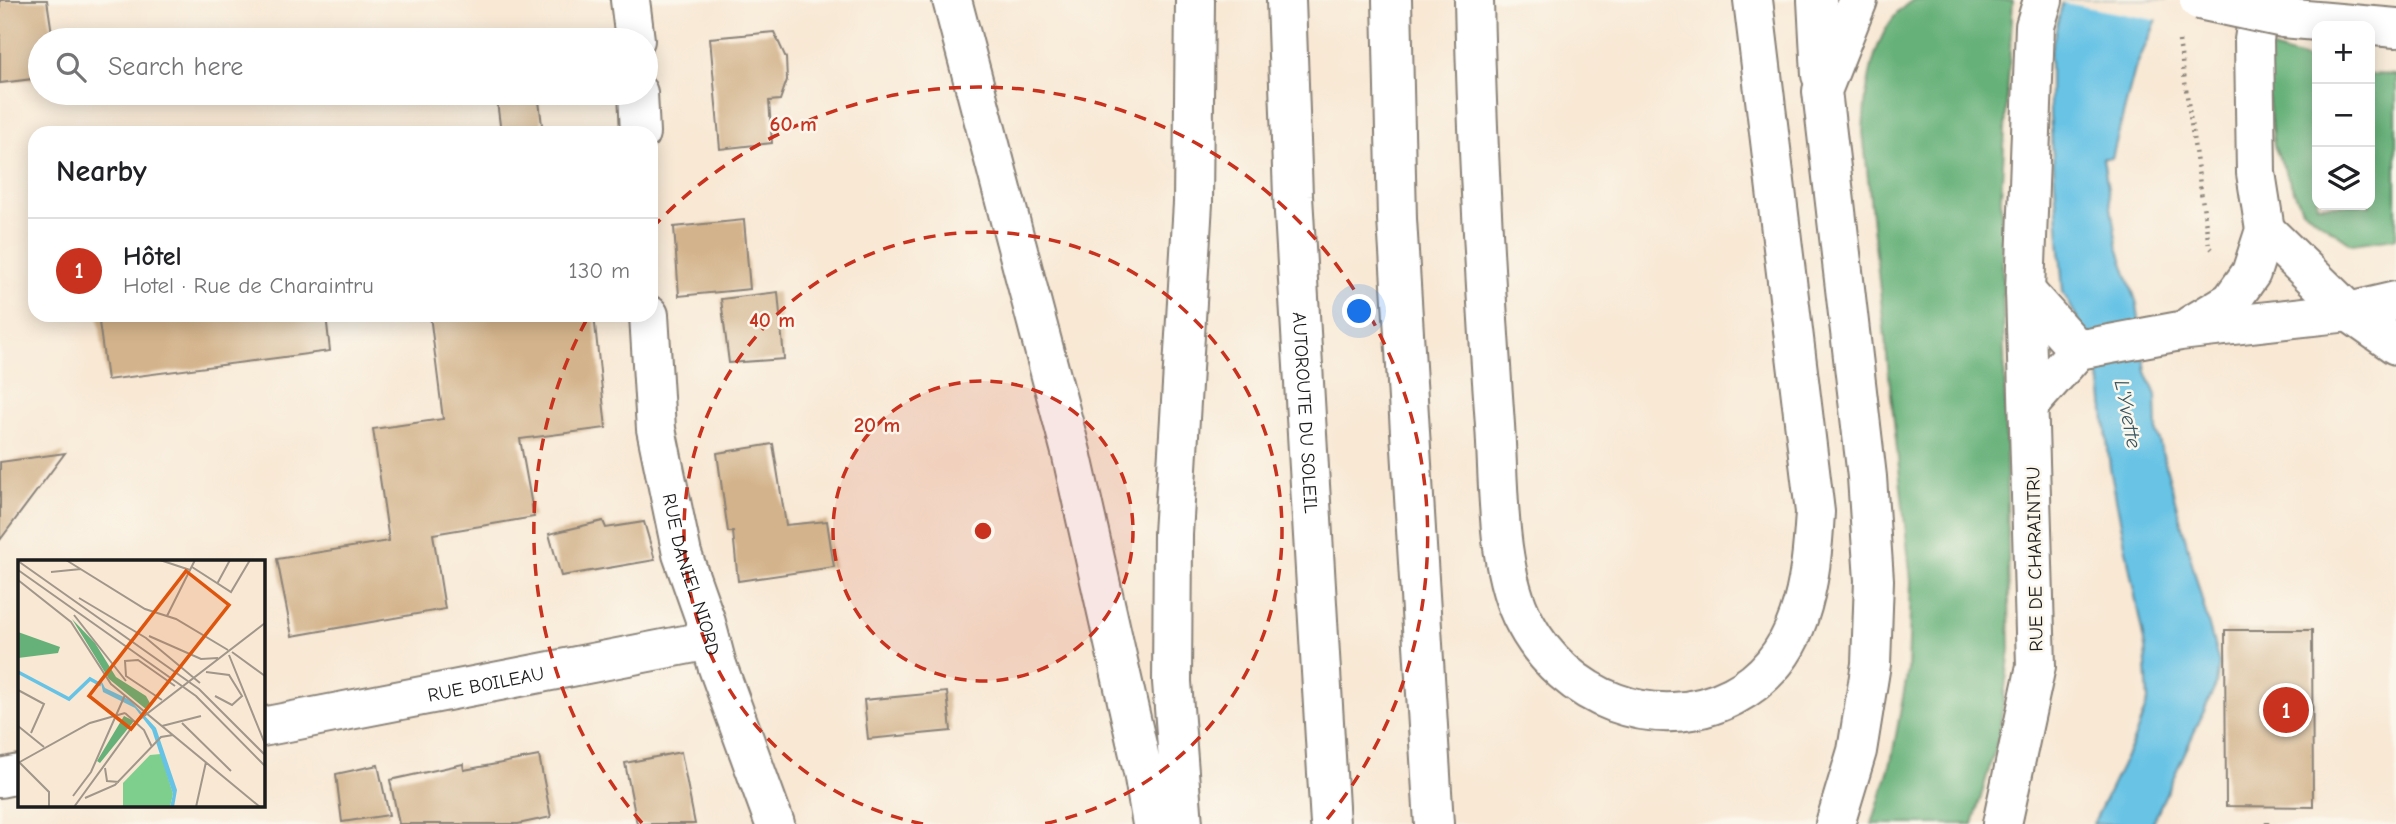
<!DOCTYPE html>
<meta charset="utf-8">
<style>
:root{--surface:#fff;--page:#f6f6f6;--text:#202124;--muted:#757577;--line:#e0e0e0;--accent:#c8321e}
body{margin:0;font-family:"Comic Neue",sans-serif;background:var(--page);color:var(--text)}
.controls{position:absolute;right:21px;top:21px;display:grid;overflow:hidden;border-radius:14px;box-shadow:0 4px 18px #0003}
.controls button{width:63px;height:63px;display:grid;place-items:center;padding:0;border:0;border-bottom:2px solid var(--line);background:var(--surface);color:var(--text);font:35px sans-serif}
.you{position:absolute;left:1360px;top:312px;width:24px;height:24px;margin:-18px;border:5px solid #fff;border-radius:50%;background:#1a73e8;box-shadow:0 0 0 10px #1a73e833}
.badge{display:grid;place-items:center;width:46px;height:46px;border-radius:50%;background:var(--accent);color:#fff;font-size:23px;font-weight:700}
.pin{position:absolute;translate:-50% -50%;border:4px solid #fff;box-shadow:0 2px 7px #0006}
.list{margin:0;padding:0;list-style:none}
h2{display:flex;justify-content:space-between;align-items:center;height:91px;margin:0;padding:0 28px;font-size:30px}
h2 small{font-size:23px;font-weight:400;color:var(--muted)}
.list li{display:grid;grid-template-columns:46px 1fr auto;gap:21px;align-items:center;box-sizing:border-box;height:105px;padding:0 28px;border-top:2px solid var(--line)}
.list b{display:block;font-size:26px;white-space:nowrap}
.list p{margin:0;font-size:23px;white-space:nowrap;color:var(--muted)}
.list em{font-size:23px;font-style:normal;color:var(--muted)}
.icon{flex:none;width:38px;height:38px;fill:none;stroke:currentColor;stroke-width:2;stroke-linecap:round;stroke-linejoin:round}
.map{position:relative;flex:none;width:2396px;height:824px;overflow:hidden}
.search{position:absolute;background:var(--surface);box-shadow:0 4px 18px #0003;left:28px;top:28px;width:630px;height:77px;display:flex;align-items:center;gap:18px;box-sizing:border-box;padding:0 24px;border-radius:38px;color:var(--muted);font-size:26px}
.panel{position:absolute;background:var(--surface);box-shadow:0 4px 18px #0003;left:28px;top:126px;width:630px;height:196px;border-radius:21px}
.map>svg:first-child{display:block}
.forest{fill:#66b179;stroke:#41664a;stroke-width:2}
.water{fill:#67c3e5;stroke:#427080;stroke-width:2}
.pier{fill:#f8e8d4}
.building{fill:#d3b38b}
.lines{fill:none;stroke-linecap:round;stroke-linejoin:round}
.street-casing{stroke:#8a8278;stroke-width:42}
.secondary-casing{stroke:#8a8278;stroke-width:42}
.highway-casing{stroke:#8a8278;stroke-width:42}
.path{stroke:#8a8278;stroke-width:4.5;stroke-dasharray:2 5;stroke-linecap:butt}
.street{stroke:#fff;stroke-width:38}
.secondary{stroke:#fff;stroke-width:38}
.highway{stroke:#fff;stroke-width:38}
.secondary-bridge-casing{stroke:#8a8278;stroke-width:42;stroke-linecap:butt}
.secondary-bridge{stroke:#fff;stroke-width:38}
.ring{fill:none;stroke:#c8321e;stroke-width:3.5;stroke-dasharray:12 9}
.labels{text-anchor:middle;stroke-width:5;stroke-linejoin:round;paint-order:stroke}
.street-label{font-size:19px;fill:#1c1c1c;stroke:#fbf7ec}
.water-label{font-size:21px;font-style:italic;fill:#365662;stroke:#fbf7ec}
.inset-river{fill:none;stroke:#67c3e5;stroke-width:3.5}
.inset-road{fill:none;stroke:#a0968a;stroke-width:2}
.view{fill:#de560d;fill-opacity:0.15;stroke:#de560d;stroke-width:3.5}
.inset-edge{fill:none;stroke:#1c1c1c;stroke-width:3.5}
.centre{fill:#c8321e;stroke:#fbf7ec;stroke-width:3.5}
.ring-label{font-size:21px;text-anchor:middle;font-weight:bold;fill:#c8321e;stroke:#fbf7ec;stroke-width:5;stroke-linejoin:round;paint-order:stroke}
</style>
<div class="map">
<svg width="2396" height="824" viewBox="0 0 2396 824">
<rect width="100%" height="100%" fill="#fbf7ec"/>
<filter id="ink" filterUnits="userSpaceOnUse"><feTurbulence type="fractalNoise" baseFrequency=".0143" numOctaves="2"/><feDisplacementMap in="SourceGraphic" scale="14" xChannelSelector="R" yChannelSelector="G"/><feConvolveMatrix kernelMatrix="1 2 1 2 8 2 1 2 1" color-interpolation-filters="sRGB"/></filter>
<filter id="wash" filterUnits="userSpaceOnUse"><feTurbulence type="fractalNoise" baseFrequency=".00686" numOctaves="4" result="noise"/><feDisplacementMap in="SourceGraphic" scale="28" xChannelSelector="R" yChannelSelector="G"/><feGaussianBlur stdDeviation="1.57" result="paint"/><feColorMatrix in="noise" values="0 0 0 0 0 0 0 0 0 0 0 0 0 0 0 0 0 1.4 0 .05"/><feComposite in="paint" operator="in"/></filter>
<g filter="url(#wash)">
<rect width="100%" height="100%" fill="#f8e8d4"/>
<path class="forest" d="M1913 0H2013L2001 197 2010 650 1999 735 1973 824H1872L1891 762 1908 670 1911 581 1863 132C1865 89 1873 24 1913 0Z
M2262 46 2317 62V205H2370V74L2396 75V238L2352 244 2302 209 2274 146Z"/>
<path class="water" d="M2063 0H2166L2135 69 2112 158H2103L2117 244 2137 304 2146 372 2156 395 2157 433 2219 663 2216 685 2152 824H2093L2133 742 2148 701 2145 647 2110 468 2101 383 2077 318 2063 292 2050 116V54Z"/>
<path class="pier" d="M2060 0H2169L2160 21 2059 2Z"/>
<g id="blocks">
<path class="building" d="M0 0H47L53 40H40V78L0 83Z
M774 32 786 58 787 80 780 100 769 101 772 143 720 149 710 38Z
M496 93H538L543 133H501Z
M744 220 750 289 679 296 674 227Z
M778 292 784 359 729 363 721 299Z
M98 315H326L330 351 107 380Z
M430 315H594L606 428 520 439 534 517 433 534 445 609 292 636 277 559 389 541 373 429 443 419Z
M773 444 786 525 827 521 834 567 738 581 733 532H728L717 453Z
M65 453 0 540V462Z
M603 521 606 528 644 522 655 560 561 576 549 534Z
M2225 630H2312L2313 807 2226 806Z
M947 692 951 731 868 739 864 700Z
M681 752 695 824H637L625 763Z
M539 756 551 817 518 824H399L390 780 463 764 464 770Z
M378 765 389 815 342 822 336 774Z"/>
</g>
</g>
<g filter="url(#ink)">
<use href="#blocks" fill-opacity="0" stroke="#8a8278" stroke-width="2"/>
<g class="lines">
<defs>
<g id="street">
<path d="M630 0 635 40"/>
<path d="M638 93 640 133"/>
<path d="M2265 230 2349 312 2396 345"/>
<path d="M2025 291 2078 350"/>
<path id="s1" d="M649 315 656 429 682 554 705 619 717 665 775 824"/>
<path d="M2191 325 2231 301 2251 273 2265 230 2256 173 2254 40 2260 0"/>
<path d="M2030 404 2078 350 2180 331 2349 312 2396 301"/>
<path id="s2" d="M262 727 710 640"/>
<path d="M0 778 19 774"/>
<path d="M2002 824 2036 666 2025 291 2035 26 2043 0"/>
</g>
<path id="secondary" d="M2283 18 2396 28"/>
<g id="highway">
<path d="M952 0 1071 452 1143 772 1152 824"/>
<path id="s3" d="M1286 0 1293 196 1330 824"/>
<path d="M1392 0 1397 219 1434 824"/>
<path d="M1474 0C1477 142 1485 283 1495 425 1499 485 1496 570 1525 623 1565 698 1655 736 1733 696 1803 660 1811 582 1815 512L1753 0"/>
<path d="M1817 0 1821 75"/>
<path d="M1183 824 1172 682 1173 534 1193 203 1195 0"/>
<path d="M1835 824 1857 751 1871 664 1874 580 1867 477 1822 91 1858 0"/>
</g>
</defs>
<use href="#street" class="street-casing"/>
<use href="#secondary" class="secondary-casing"/>
<use href="#highway" class="highway-casing"/>
<path class="path" d="M2179 41 2209 246 2212 249
M2267 824V822"/>
<use href="#street" class="street"/>
<use href="#secondary" class="secondary"/>
<use href="#highway" class="highway"/>
<defs>
<path id="secondary-bridge" d="M2199 0 2283 18"/>
</defs>
<use href="#secondary-bridge" class="secondary-bridge-casing"/>
<use href="#secondary-bridge" class="secondary-bridge"/>
</g>
</g>
<circle cx="983" cy="531" r="150" fill="#c8321e" fill-opacity=".12"/>
<g class="ring">
<circle cx="983" cy="531" r="150"/>
<path d="M923 824A299 299 0 1 1 1043 824"/>
<path d="M642 823A449 449 0 0 1 588 317M652 228A449 449 0 0 1 1324 823"/>
</g>
<g class="labels">
<g class="street-label">
<text dy="7" stroke="none"><textPath href="#s3" startOffset="413">AUTOROUTE DU SOLEIL</textPath></text>
<text transform="translate(2034 559) rotate(-91)" y="7">RUE DE CHARAINTRU</text>
<text dy="7" stroke="none"><textPath href="#s1" startOffset="264">RUE DANIEL NIORD</textPath></text>
<text dy="7" stroke="none"><textPath href="#s2" startOffset="228">RUE BOILEAU</textPath></text>
</g>
<g class="water-label">
<text transform="translate(2128 414) rotate(79)" y="7">L'Yvette</text>
</g>
</g>
<g transform="translate(18 560)">
<rect width="247" height="247" fill="#f8e8d4"/>
<path d="M143 194 155 234 152 247H105V223L132 195Z" fill="#7ece8e"/>
<path d="M54 59 77 83 98 117 128 136 133 145 129 150 91 119ZM0 72 42 87 40 93 0 98ZM106 156 116 161 82 203 79 201Z" fill="#66b179"/>
<path d="M82 118 87 128 112 140 138 168 159 230 156 247H152L155 234 134 170 117 148 85 132Z" fill="#67c3e5"/>
<path class="inset-river" d="M0 112 51 139 72 119 83 125"/>
<path class="inset-road" d="M48 0 127 49 158 59 210 90M142 0 172 10M0 1 181 129 247 195M174 7 213 32 232 0M0 10 178 136 247 206M33 12 63 9M0 20 53 62 93 124 242 247M199 24 212 0M61 38 128 78 182 123M56 55 108 121M149 56 177 0M131 76 183 99 200 98M214 92 247 116M211 95 247 184M188 112 211 115 224 136 214 145 197 136M0 130 26 144 13 173M144 140 108 116 107 101 120 100 157 126M107 153 126 170 134 187M164 163 213 211M0 166 26 187M144 166 183 156M0 203 72 163 107 153M2 203 31 232V247M87 208 89 221 101 222M55 236 73 212 107 135M67 238 97 225 143 177 155 175M56 247 117 163 247 63M178 247 188 202"/>
<path class="view" d="M168 11 211 45 113 169 71 136Z"/>
<rect width="247" height="247" class="inset-edge"/>
</g>
<circle cx="983" cy="531" r="10" class="centre"/>
<g class="ring-label">
<text x="793" y="131">60 m</text>
<text x="772" y="327">40 m</text>
<text x="877" y="432">20 m</text>
</g>
</svg>
<div class="controls">
<button>+</button>
<button>−</button>
<button><svg class="icon" aria-label="layers" viewBox="0 0 24 24"><path d="M12 4l9 5-9 5-9-5zM3 14l9 5 9-5"/></svg></button>
</div>
<div class="you"></div>
<div class="pin badge" style="left:2286px;top:710px">1</div>
<div class="search"><svg class="icon" aria-label="search" viewBox="0 0 24 24"><circle cx="10" cy="10" r="6"/><path d="M15 15l6 6"/></svg>Search here</div>
<section class="panel">
<h2>Nearby<small></small></h2>
<ul class="list">
<li><span class="badge">1</span><div><b>Hôtel</b><p>Hotel · Rue de Charaintru</p></div><em>130 m</em></li>
</ul>
</section>
</div>
